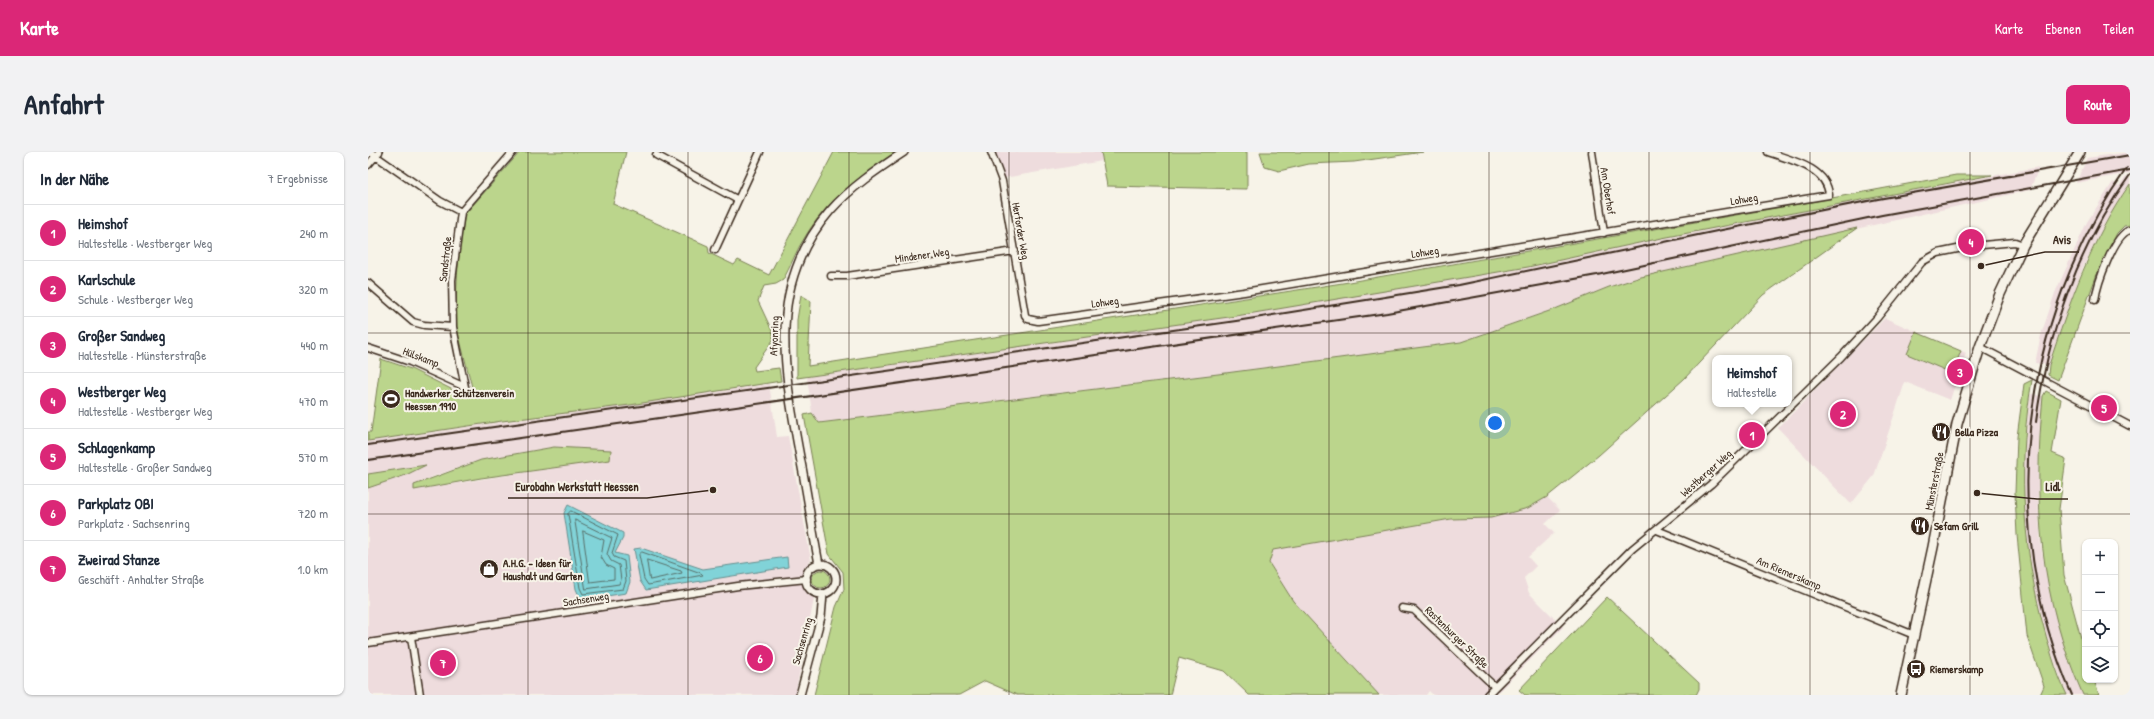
<!DOCTYPE html>
<html lang="de">
<meta charset="utf-8">
<style>
:root{--surface:#fff;--page:#f2f2f3;--text:#1f2937;--muted:#747a83;--line:#e0e1e3;--accent:#db2777}
body{margin:0;font-family:"Patrick Hand",sans-serif;background:var(--page);color:var(--text)}
.controls{position:absolute;right:12px;bottom:12px;display:grid;overflow:hidden;border-radius:8px;box-shadow:0 1px 3px #0004}
.controls button{width:36px;height:36px;display:grid;place-items:center;padding:0;border:0;border-bottom:1px solid var(--line);background:var(--surface);color:var(--text);font:20px sans-serif}
.you{position:absolute;left:1127px;top:271px;width:14px;height:14px;margin:-10px;border:3px solid #fff;border-radius:50%;background:#1a73e8;box-shadow:0 0 0 6px #1a73e833}
.badge{display:grid;place-items:center;width:26px;height:26px;border-radius:50%;background:var(--accent);color:#fff;font-size:13px;font-weight:700}
.pin{position:absolute;translate:-50% -50%;border:2px solid #fff;box-shadow:0 1px 4px #0006}
.popup{position:absolute;left:1344px;top:203px;width:80px;height:52px;box-sizing:border-box;display:grid;place-content:center;border-radius:8px;background:var(--surface);filter:drop-shadow(0 1px 3px #0005);font-size:13px;white-space:nowrap;color:var(--muted)}
.popup b{font-size:15px;color:var(--text)}
.popup::after{content:'';position:absolute;left:50%;top:100%;margin-left:-8px;border:8px solid transparent;border-top-color:var(--surface)}
.list{margin:0;padding:0;list-style:none}
h2{display:flex;justify-content:space-between;align-items:center;height:52px;margin:0;padding:0 16px;font-size:17px}
h2 small{font-size:13px;font-weight:400;color:var(--muted)}
.list li{display:grid;grid-template-columns:26px 1fr auto;gap:12px;align-items:center;box-sizing:border-box;height:56px;padding:0 16px;border-top:1px solid var(--line)}
.list b{display:block;font-size:15px;white-space:nowrap}
.list p{margin:0;font-size:13px;white-space:nowrap;color:var(--muted)}
.list em{font-size:13px;font-style:normal;color:var(--muted)}
.icon{flex:none;width:22px;height:22px;fill:none;stroke:currentColor;stroke-width:2;stroke-linecap:round;stroke-linejoin:round}
.map{position:relative;flex:none;width:1762px;height:543px;overflow:hidden;border-radius:8px}
header{display:flex;align-items:center;gap:24px;box-sizing:border-box;height:56px;padding:0 20px;background:var(--accent);color:#fff}
header strong{font-size:19px}
nav{display:flex;gap:22px;margin-inline-start:auto;font-size:14px}
.intro{display:flex;align-items:center;justify-content:space-between;box-sizing:border-box;height:96px;padding:0 24px}
h1{margin:0;font-size:28px}
.button{padding:10px 18px;border-radius:8px;background:var(--accent);color:#fff;font-size:14px;font-weight:700}
main{display:flex;gap:24px;padding:0 24px}
aside{flex:1;background:var(--surface);border-radius:8px;box-shadow:0 1px 3px #0004}
.map>svg:first-child{display:block}
.built{fill:#eedcdd;fill-rule:evenodd}
.green{fill:#bbd58c;stroke:#7b8055}
.water{fill:#81d3d8;stroke:#658f8e}
.lines{fill:none;stroke-linecap:round;stroke-linejoin:round}
.shore{stroke:#576e68;stroke-width:1}
.minor-casing{stroke:#3b2a1e;stroke-width:9}
.tertiary-casing{stroke:#3b2a1e;stroke-width:10}
.primary-casing{stroke:#3b2a1e;stroke-width:12}
.minor{stroke:#f7f3e8;stroke-width:6}
.tertiary{stroke:#f7f3e8;stroke-width:7}
.primary{stroke:#f7f3e8;stroke-width:9}
.rail{stroke:#3b2a1e;stroke-width:2}
.grid{fill:none;stroke:#3b2a1e;stroke-width:1;stroke-opacity:0.55}
.labels{text-anchor:middle;stroke-width:4;stroke-linejoin:round;paint-order:stroke}
.street-label{font-size:11px;fill:#3b2a1e;stroke:#f7f3e8}
.poi-label{font-size:11px;font-weight:bold;fill:#3b2a1e;stroke:#f7f3e8;text-anchor:start}
.leader{fill:none;stroke:#3b2a1e;stroke-width:1.5}
.callout-dot{fill:#3b2a1e;stroke:#f7f3e8;stroke-width:1.5}
.callout-label{font-size:12px;text-anchor:middle;font-weight:bold;fill:#3b2a1e;stroke:#f7f3e8;stroke-width:4;stroke-linejoin:round;paint-order:stroke}
</style>
<header>
<strong>Karte</strong>
<nav><a>Karte</a><a>Ebenen</a><a>Teilen</a></nav>
</header>
<div class="intro"><h1>Anfahrt</h1><a class="button">Route</a></div>
<main>
<aside>
<h2>In der Nähe<small>7 Ergebnisse</small></h2>
<ul class="list">
<li><span class="badge">1</span><div><b>Heimshof</b><p>Haltestelle · Westberger Weg</p></div><em>240 m</em></li>
<li><span class="badge">2</span><div><b>Karlschule</b><p>Schule · Westberger Weg</p></div><em>320 m</em></li>
<li><span class="badge">3</span><div><b>Großer Sandweg</b><p>Haltestelle · Münsterstraße</p></div><em>440 m</em></li>
<li><span class="badge">4</span><div><b>Westberger Weg</b><p>Haltestelle · Westberger Weg</p></div><em>470 m</em></li>
<li><span class="badge">5</span><div><b>Schlagenkamp</b><p>Haltestelle · Großer Sandweg</p></div><em>570 m</em></li>
<li><span class="badge">6</span><div><b>Parkplatz OBI</b><p>Parkplatz · Sachsenring</p></div><em>720 m</em></li>
<li><span class="badge">7</span><div><b>Zweirad Stanze</b><p>Geschäft · Anhalter Straße</p></div><em>1.0 km</em></li>
</ul>
</aside>
<div class="map">
<svg width="1762" height="543" viewBox="0 0 1762 543">
<rect width="100%" height="100%" fill="#f7f3e8"/>
<filter id="ink" filterUnits="userSpaceOnUse"><feTurbulence type="fractalNoise" baseFrequency=".025" numOctaves="2"/><feDisplacementMap in="SourceGraphic" scale="8" xChannelSelector="R" yChannelSelector="G"/><feConvolveMatrix kernelMatrix="1 2 1 2 8 2 1 2 1" color-interpolation-filters="sRGB"/></filter>
<g filter="url(#ink)">
<path class="built" d="M628 0H733L734 9 636 26Z
M1762 0V21L1708 31 1719 6Z
M1671 15 1662 38 1273 125 1241 135 1187 157 1093 190 850 222 450 271 444 261 439 225 868 164 1160 115 1294 86Z
M1758 24 1762 27V32L1736 73 1715 115 1681 213 1667 211 1673 183 1687 141 1719 70 1745 30 1751 34Z
M1517 166 1598 201 1582 248 1537 230 1506 324 1483 352 1410 276Z
M401 232 409 285 420 284 443 408 436 416V437L446 447 427 543H0V336L38 323 56 313 0 322V289ZM186 295 243 298 242 307 46 338 64 325 113 308Z
M1662 242 1675 244 1671 292 1670 346 1673 395 1685 455 1704 517 1715 543H1699L1697 539 1679 488 1667 439 1659 393 1655 348V306Z
M1179 345 1192 358 1177 372 1186 381 1160 405 1168 414 1156 426 1161 441 1195 475 1127 543H1065L1061 539 1058 543H1011L925 449 901 411 905 398 1083 367 1123 366 1160 356Z"/>
<path class="green" d="M152 0H258L245 52 340 94 341 101 366 113 370 108 401 123 466 0H528C493 23 459 48 437 85 428 98 423 114 415 128L408 132 396 134 390 149 405 181V188L386 215 387 219 411 216 413 229 262 253 134 269 0 289V280H3L13 207 43 217 93 242 106 243 92 188 88 180C88 140 89 101 97 62Z
M733 0H879V37L739 34Z
M892 0H1055L986 10 941 12 911 19 897 15Z
M1588 23H1624L1294 86 1160 115 868 164 429 226V168L433 143 443 149 440 214 981 130 1437 51Z
M1762 32V73L1756 74 1749 81 1729 122 1690 228 1680 223 1681 213C1702 150 1723 87 1762 32Z
M1489 76 1395 143 1316 227 1231 303 1179 345 1160 356 1123 366 1083 367 905 398 901 411 925 449 1011 543H881L856 519 811 506 802 543H649L617 529 591 543H446L468 455 476 437 475 420 461 402 436 263 444 261 451 271 850 222 1093 190 1187 157 1241 135 1273 125Z
M1548 180 1593 199 1584 221 1539 202Z
M1664 228C1650 308 1654 387 1673 465 1680 491 1687 519 1699 543H1672L1676 534 1659 484 1649 383 1647 341 1649 285 1656 232Z
M1678 239 1693 247 1684 301 1698 307 1691 357 1696 423 1717 501V528H1726L1731 543H1715C1671 443 1665 352 1675 244Z
M186 295 243 298 242 308 113 326 46 338V333L113 308Z
M58 313 38 323 0 336V322Z
M444 427a9 9 0 1 1 18 0a9 9 0 1 1-18 0Z
M1239 445 1331 531V537L1328 543H1157L1151 538Z"/>
<path class="water" d="M200 353 255 381V386L247 401 259 404 262 430 258 441 213 448 208 437 196 361Z
M273 396 335 417 419 405 420 415 278 438 272 429 266 397Z"/>
<g class="lines">
<path class="shore" d="M203 359 250 383 244 401 246 405 256 409 258 429 255 437 215 442 212 436 200 362Z
M207 368 244 386 239 402 243 409 251 413 253 428 251 432 218 437Z
M215 379 236 388 233 405 238 413 246 417V427L222 430Z
M274 400 333 421 335 423 280 433 276 427 271 403Z
M279 408 313 419 314 421 282 428Z"/>
<defs>
<path id="minor" d="M2 0 72 49 93 60
M623 0 634 29 657 163 660 167 670 169 876 140 1461 43C1459 15 1422 8 1400 0
M1224 0 1236 81
M288 3 370 48
M0 13 11 0
M347 98 392 0
M463 124H479L647 99
M0 131 45 170 56 173 85 175
M1727 148C1729 133 1746 82 1762 78
M1612 195 1762 274
M0 196 42 210 97 235
M97 235 85 175 84 128 93 60 145 0
M1289 378 1546 483
M1034 456 1046 458 1127 535
M43 485 52 543
M0 491 370 434 439 427
M1119 543 1264 397 1343 332 1473 205 1509 166 1554 110 1570 101 1604 94 1647 90 1655 93"/>
<path id="tertiary" d="M451 412C444 376 439 340 432 305 416 217 398 133 462 59 483 35 510 17 536 0
M438 427a15 15 0 1 1 30 0a15 15 0 1 1-30 0Z
M432 543 453 465 455 442"/>
<path id="primary" d="M1533 543 1565 395 1589 272 1612 195 1632 142 1655 93 1712 0"/>
</defs>
<use href="#minor" class="minor-casing"/>
<use href="#tertiary" class="tertiary-casing"/>
<use href="#primary" class="primary-casing"/>
<use href="#minor" class="minor"/>
<use href="#tertiary" class="tertiary"/>
<use href="#primary" class="primary"/>
<path class="rail" d="M1668 270C1679 183 1710 94 1762 23
M0 293 868 169 1017 145 1091 133 1349 79 1510 47 1762 3
M0 308 1019 161 1229 123 1514 63 1762 18
M1704 543C1628 371 1651 169 1759 16"/>
</g>
</g>
<path class="grid" d="M160 0V543M320 0V543M481 0V543M641 0V543M801 0V543M961 0V543M1121 0V543M1281 0V543M1442 0V543M1602 0V543M0 181H1762M0 362H1762"/>
<defs>
<symbol id="stadium-disc" viewBox="-11 -11 22 22"><circle r="9.5" fill="#3b2a1e" stroke="#f7f3e8"/><path d="M0-5a6.5 5 0 1 0 0 10a6.5 5 0 1 0 0-10ZM-3.5-1.8h7v3.6h-7Z" fill="#fff"/></symbol>
<symbol id="restaurant-disc" viewBox="-11 -11 22 22"><circle r="9.5" fill="#3b2a1e" stroke="#f7f3e8"/><path d="M-5-6h1v4h1v-4h1v4h1v-4h1v5L-1.5 .5V6h-2V.5L-5-1ZM5-6V6H3V1.5H1.5Q1.5-4 5-6Z" fill="#fff"/></symbol>
<symbol id="shop-disc" viewBox="-11 -11 22 22"><circle r="9.5" fill="#3b2a1e" stroke="#f7f3e8"/><path d="M-5-2.5h2.3a2.7 3.5 0 0 1 5.4 0H5L5.5 6h-11ZM-1.5-2.5h3a1.5 2.3 0 0 0-3 0Z" fill="#fff"/></symbol>
<symbol id="bus-disc" viewBox="-11 -11 22 22"><circle r="9.5" fill="#3b2a1e" stroke="#f7f3e8"/><path d="M-5-6H5V4H4V6H2V4H-2V6H-4V4H-5ZM-3.5-4V0h7V-4ZM-3.5 1.2v1.5H-2V1.2ZM2 1.2v1.5H3.5V1.2Z" fill="#fff"/></symbol>
</defs>
<g fill-rule="evenodd">
<use href="#stadium-disc" x="12" y="236" width="22" height="22"/>
<use href="#restaurant-disc" x="1562" y="269" width="22" height="22"/>
<use href="#restaurant-disc" x="1541" y="363" width="22" height="22"/>
<use href="#shop-disc" x="110" y="406" width="22" height="22"/>
<use href="#bus-disc" x="1537" y="506" width="22" height="22"/>
</g>
<g class="labels">
<g class="street-label">
<text transform="translate(1240 39) rotate(81)" y="4">Am Oberhof</text>
<text transform="translate(1376 47) rotate(-10)" y="4">Lohweg</text>
<text transform="translate(653 79) rotate(80)" y="4">Herforder Weg</text>
<text transform="translate(1057 100) rotate(-9)" y="4">Lohweg</text>
<text transform="translate(554 103) rotate(-8)" y="4">Mindener Weg</text>
<text transform="translate(77 107) rotate(-84)" y="4">Sandstraße</text>
<text transform="translate(737 150) rotate(-8)" y="4">Lohweg</text>
<text transform="translate(406 184) rotate(-88)" y="4">Afyonring</text>
<text transform="translate(53 205) rotate(21)" y="4">Hülskamp</text>
<text transform="translate(1338 321) rotate(-42)" y="4">Westberger Weg</text>
<text transform="translate(1566 329) rotate(-79)" y="4">Münsterstraße</text>
<text transform="translate(1421 421) rotate(23)" y="4">Am Riemerskamp</text>
<text transform="translate(218 447) rotate(-9)" y="4">Sachsenweg</text>
<text transform="translate(1089 485) rotate(44)" y="4">Rastenburger Straße</text>
<text transform="translate(434 489) rotate(-74)" y="4">Sachsenring</text>
</g>
<g class="poi-label">
<text x="37" y="245">Handwerker Schützenverein<tspan x="37" dy="13">Heessen 1910</tspan></text>
<text x="1587" y="284">Bella Pizza</text>
<text x="1566" y="378">Sefam Grill</text>
<text x="135" y="415">A.H.G. - Ideen für<tspan x="135" dy="13">Haushalt und Garten</tspan></text>
<text x="1562" y="521">Riemerskamp</text>
</g>
</g>
<path class="leader" d="M1613 114L1677 100H1711M345 338L279 346H140M1609 341L1669 347H1700"/>
<g class="callout-dot">
<circle cx="1613" cy="114" r="4"/>
<circle cx="345" cy="338" r="4"/>
<circle cx="1609" cy="341" r="4"/>
</g>
<g class="callout-label">
<text x="1694" y="92">Avis</text>
<text x="209" y="339">Eurobahn Werkstatt Heessen</text>
<text x="1685" y="339">Lidl</text>
</g>
</svg>
<div class="controls">
<button>+</button>
<button>−</button>
<button><svg class="icon" aria-label="locate" viewBox="0 0 24 24"><circle cx="12" cy="12" r="6"/><path d="M12 2v4M12 18v4M2 12h4M18 12h4"/></svg></button>
<button><svg class="icon" aria-label="layers" viewBox="0 0 24 24"><path d="M12 4l9 5-9 5-9-5zM3 14l9 5 9-5"/></svg></button>
</div>
<div class="you"></div>
<div class="pin badge" style="left:1384px;top:283px">1</div>
<div class="popup"><b>Heimshof</b>Haltestelle</div>
<div class="pin badge" style="left:1475px;top:262px">2</div>
<div class="pin badge" style="left:1592px;top:220px">3</div>
<div class="pin badge" style="left:1603px;top:90px">4</div>
<div class="pin badge" style="left:1736px;top:256px">5</div>
<div class="pin badge" style="left:392px;top:506px">6</div>
<div class="pin badge" style="left:75px;top:511px">7</div>
</div>
</main>
